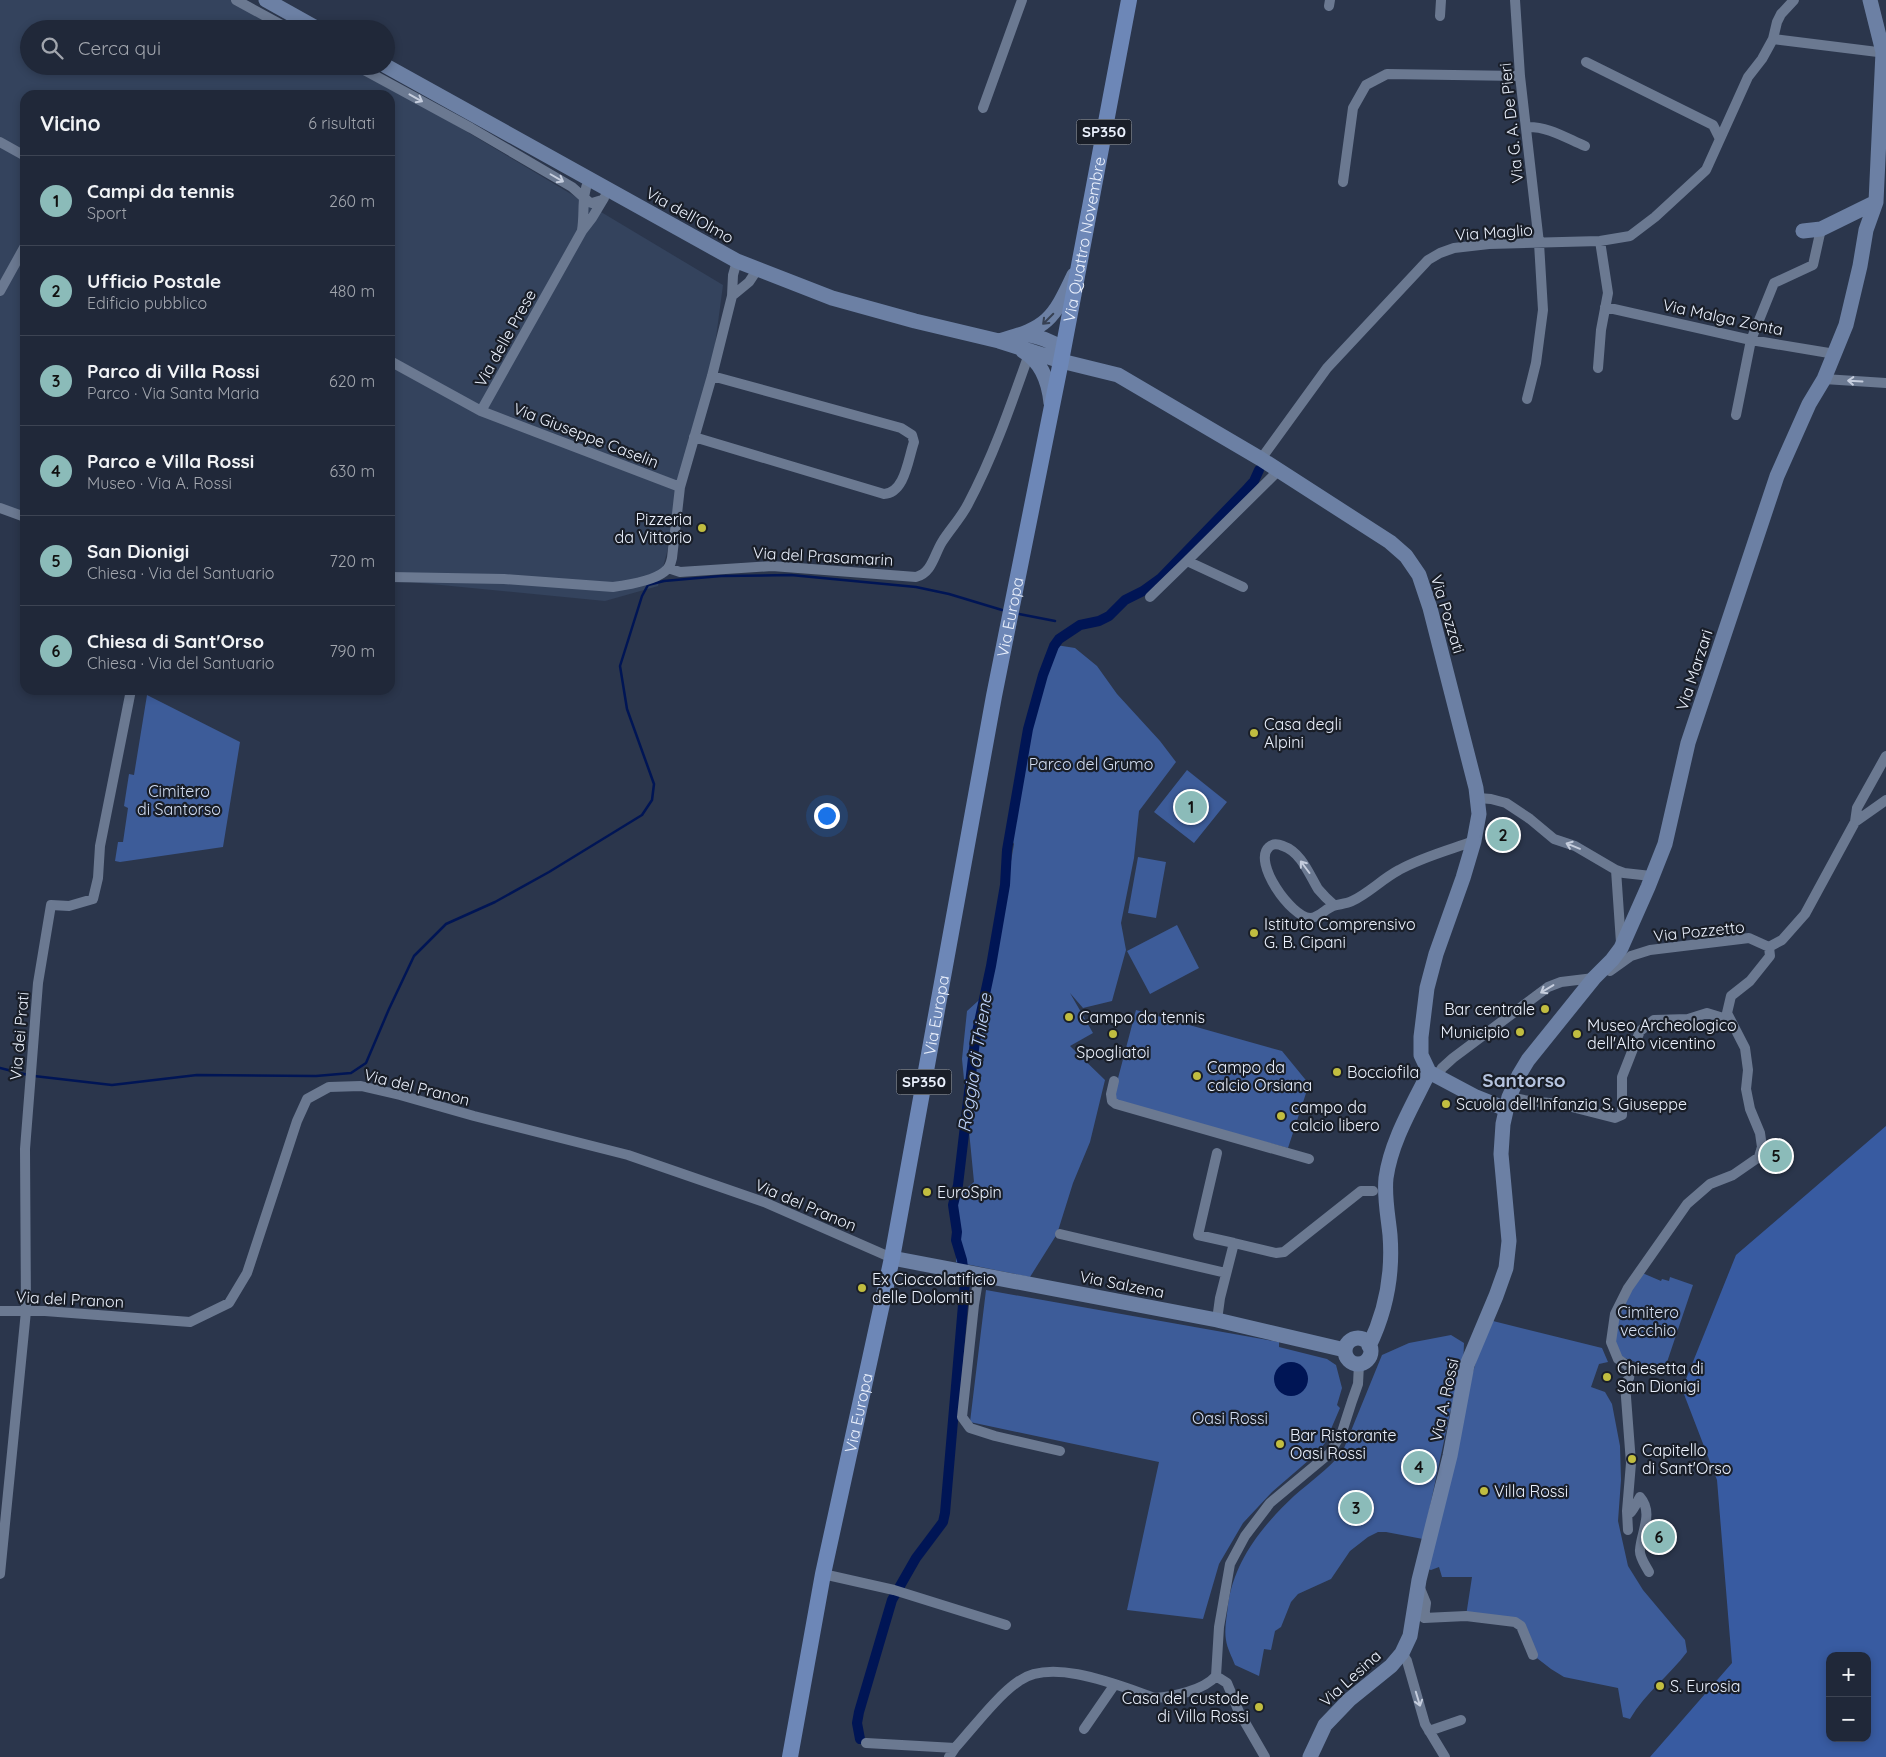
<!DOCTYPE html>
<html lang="it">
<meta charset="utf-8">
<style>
:root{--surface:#202839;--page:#2d3444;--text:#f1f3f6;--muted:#a2a6ae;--line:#3d4453;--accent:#8bbbb9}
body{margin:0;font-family:Quicksand,sans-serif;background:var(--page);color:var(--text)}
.controls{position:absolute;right:15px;bottom:15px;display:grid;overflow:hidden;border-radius:10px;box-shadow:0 2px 8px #0003}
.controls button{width:45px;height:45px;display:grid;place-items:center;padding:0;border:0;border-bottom:1px solid var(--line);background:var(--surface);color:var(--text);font:25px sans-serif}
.you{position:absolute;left:826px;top:815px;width:18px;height:18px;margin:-12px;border:4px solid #fff;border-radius:50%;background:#1a73e8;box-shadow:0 0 0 8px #1a73e833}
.badge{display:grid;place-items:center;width:32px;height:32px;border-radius:50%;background:var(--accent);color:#111;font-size:16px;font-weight:700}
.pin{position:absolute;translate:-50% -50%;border:2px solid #fff;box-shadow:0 1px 5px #0006}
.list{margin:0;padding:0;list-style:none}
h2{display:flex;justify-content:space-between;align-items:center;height:65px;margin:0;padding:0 20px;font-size:21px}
h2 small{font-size:16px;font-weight:400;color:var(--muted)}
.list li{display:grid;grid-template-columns:32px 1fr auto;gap:15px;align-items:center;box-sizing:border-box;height:90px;padding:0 20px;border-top:1px solid var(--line)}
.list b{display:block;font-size:19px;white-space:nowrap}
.list p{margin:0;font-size:16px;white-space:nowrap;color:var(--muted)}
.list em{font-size:16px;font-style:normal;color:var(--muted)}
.icon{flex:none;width:28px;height:28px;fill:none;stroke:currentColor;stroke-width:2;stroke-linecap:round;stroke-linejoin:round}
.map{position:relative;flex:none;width:1886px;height:1757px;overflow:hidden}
.search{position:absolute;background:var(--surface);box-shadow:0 2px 8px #0003;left:20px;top:20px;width:375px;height:55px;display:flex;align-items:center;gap:12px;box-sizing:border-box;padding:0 18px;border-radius:28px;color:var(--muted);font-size:19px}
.panel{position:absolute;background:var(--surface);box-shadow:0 2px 8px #0003;left:20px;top:90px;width:375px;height:605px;border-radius:15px}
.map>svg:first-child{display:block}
.built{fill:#34435d}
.green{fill:#3d5c99}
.forest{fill:#385ba1;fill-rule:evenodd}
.water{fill:#001555}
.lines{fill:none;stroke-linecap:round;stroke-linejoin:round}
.stream{stroke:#001555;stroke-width:2.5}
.canal{stroke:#001555;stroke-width:10}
.street{stroke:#6b7991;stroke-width:10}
.secondary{stroke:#6c80a4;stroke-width:15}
.primary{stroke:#6d87b7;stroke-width:16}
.oneway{stroke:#c5cddd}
.oneway2{stroke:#364053}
.poi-dot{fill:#c1bd40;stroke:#191e28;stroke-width:2}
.labels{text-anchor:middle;stroke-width:4.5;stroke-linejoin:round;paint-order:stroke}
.shield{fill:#191e28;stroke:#acb2bd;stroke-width:1}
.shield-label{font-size:15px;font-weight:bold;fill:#ebf1fd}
.street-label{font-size:16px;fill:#ebf1fd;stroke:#191e28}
.poi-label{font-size:16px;fill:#ebf1fd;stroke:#191e28;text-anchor:start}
.park-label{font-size:16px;fill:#d3def2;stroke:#191e28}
.water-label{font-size:18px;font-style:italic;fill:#c1d7ff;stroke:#191e28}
.quarter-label{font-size:19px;font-weight:bold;fill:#b5c3de;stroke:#191e28}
</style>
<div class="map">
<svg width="1886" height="1757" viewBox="0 0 1886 1757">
<rect width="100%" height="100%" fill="#2b364c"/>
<path class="built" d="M0 0H246L294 29H29V66H357L723 285 708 398 658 586 605 601 390 580V95H25V521L0 513Z"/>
<path class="green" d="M1056 645 1075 648 1097 666 1117 694 1160 741 1176 762 1139 811 1134 858 1121 923 1126 950 1112 1001 1083 1008 1070 993 1093 1033 1070 1046 1105 1080 1090 1142 1073 1183 1057 1234 1030 1277 956 1262 959 1229 956 1197 974 1182 962 1059 967 1011 988 992 1014 844 1009 835 1025 774V750L1038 693 1051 653Z
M147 695 240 742 223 847 120 862 115 861 118 842H123L128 808 124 806 129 774 134 775Z
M1187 770 1227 802 1194 843 1154 812Z
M1138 857 1166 862 1156 918 1128 913Z
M1177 925 1199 968 1150 994 1127 951Z
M1136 1010 1282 1051 1309 1084 1288 1148 1112 1101Z
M1640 1272 1661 1281 1662 1279 1669 1281 1670 1277 1693 1285 1664 1371 1654 1368 1652 1372 1640 1368 1641 1364 1617 1355C1610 1319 1624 1303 1640 1272Z
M986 1290 1279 1342V1347L1327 1359 1336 1365 1342 1388 1337 1405 1340 1408 1325 1443 1316 1454 1272 1492 1243 1523 1219 1564 1203 1619 1127 1610 1159 1462 970 1422Z
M1489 1320 1602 1348 1608 1362 1599 1364 1591 1387 1605 1392 1612 1404 1620 1446 1621 1480 1618 1521 1628 1566 1643 1590 1685 1640 1687 1652C1669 1676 1646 1692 1630 1719L1623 1717 1618 1688 1564 1677 1551 1669 1533 1655 1521 1626 1466 1616 1472 1577H1442L1439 1567 1431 1570 1424 1568 1454 1433Z
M1451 1335 1464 1343 1463 1367 1450 1413 1423 1539 1386 1532H1378L1368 1537 1350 1551 1331 1579 1298 1594 1291 1602 1281 1627 1275 1631 1271 1650 1264 1649 1259 1676 1235 1665C1232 1657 1227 1648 1226 1640 1224 1629 1227 1616 1228 1605 1234 1561 1262 1526 1294 1496 1310 1482 1328 1469 1342 1453L1382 1355 1409 1343Z"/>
<path class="forest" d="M1886 1126V1757H1650L1732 1663 1717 1480 1682 1389 1736 1255ZM1830 1656H1867V1738H1830Z"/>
<path class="water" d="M1274 1379a17 17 0 1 1 34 0a17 17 0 1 1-34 0Z"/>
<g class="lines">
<path class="stream" d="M1019 614 1055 621
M0 1068 28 1075
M34 1076 112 1085 197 1075 316 1076 351 1073 366 1063 389 1009 414 956 446 924 495 902 549 872 642 815 652 800 654 784 627 709 620 666 642 596 648 585 664 581 721 576 791 575 916 587 949 594 1002 610"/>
<path class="canal" d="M860 1739 857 1723 859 1712 892 1600 916 1558 943 1522 945 1513 965 1282 962 1260 956 1240 957 1232 953 1205 958 1185 975 1041 991 966 1005 885 1007 850 1028 729 1043 675 1054 646 1059 639 1080 625 1099 621 1109 616 1125 600 1143 591 1161 578 1245 491 1254 481 1259 470"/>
<path class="street" d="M236 0 289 29
M1515 0 1520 76 1539 243 1543 310 1536 363 1527 399
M1329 6 1330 0
M1440 16 1441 0
M1773 39 1886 53
M1586 62 1713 125 1720 139
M357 66 471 128 572 187 589 202 592 203 602 200
M983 108 1022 0
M1526 127C1548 126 1566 138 1585 146
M0 142 25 156
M1343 182 1353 108 1366 85 1387 74 1520 76
M582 230C585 213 581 195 589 180
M0 291 25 246
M732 296 749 282 757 270
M1605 307 1751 340 1835 354
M390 361 481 411 680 487
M1598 368 1601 330 1608 293 1600 241
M1824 379 1886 383
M481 411 582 231 592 218 604 198
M1736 415 1751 340 1774 283 1813 265 1821 229
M694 437 884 494C905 493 908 459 914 442L912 435 901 428 712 376
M1261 459 1327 368 1428 260 1440 253 1454 248 1489 244 1600 241 1630 236 1655 217 1706 170 1748 77 1762 59 1773 39 1777 22 1781 14 1794 0
M0 508 25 517
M668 568 680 572 772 566 916 577C932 573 934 555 942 542 950 529 961 518 968 504 993 457 1011 405 1029 354
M390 577 504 579 613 587C627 585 653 581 664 572 669 569 671 563 672 558L680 487 712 376 732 296 733 275 737 261
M1243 587 1187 561 1278 471
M1150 597 1187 561
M1478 798 1491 799 1506 803 1530 819 1554 839 1575 846 1616 870 1624 873 1651 876
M1855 822 1886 800
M1616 870 1621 943
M1334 905C1328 900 1323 895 1318 889 1309 874 1301 852 1283 846 1278 844 1273 843 1269 847 1252 862 1291 917 1310 918 1319 918 1325 909 1333 906 1339 904 1346 904 1352 901 1369 893 1382 879 1399 870 1422 857 1449 850 1474 841
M1610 971 1631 956 1650 950 1749 938 1769 947 1782 940 1805 914 1855 822 1857 808 1886 756
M1437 1076 1442 1068 1453 1058 1548 987 1561 982 1594 978
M1114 1081 1111 1094 1112 1101 1116 1104 1309 1159
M1509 1097 1529 1101 1560 1104 1615 1118 1622 1115V1077L1640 1031 1654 1020 1688 1019 1707 1013 1730 1020
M1060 1234 1226 1273
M1234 1243 1276 1253 1284 1252 1361 1191H1373
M979 1275 974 1305 962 1417 970 1428 995 1436 1060 1451
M0 1311H45L190 1322 229 1303 247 1273 297 1121 307 1099 329 1087 361 1086 400 1095 474 1116 628 1155 764 1202 892 1258
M1217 1320 1220 1298 1234 1243 1198 1235 1217 1153
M1627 1511 1628 1530
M1649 1572C1646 1566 1639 1557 1640 1550 1641 1532 1654 1513 1640 1497 1637 1502 1634 1509 1630 1513L1627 1511 1631 1463 1625 1384 1629 1378 1630 1371 1628 1366 1618 1359 1611 1342 1615 1314 1628 1288 1687 1204 1710 1184 1733 1175 1759 1157 1762 1147 1760 1133 1750 1109 1746 1089 1748 1070 1745 1048 1727 1013 1731 996 1750 981 1770 956 1769 947
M0 1574 26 1311 25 1149 38 983 51 905 69 906 93 899 98 878 100 846 131 690
M823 1574 894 1590 1006 1625
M1419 1586 1426 1603 1424 1618 1466 1616 1515 1622 1521 1626 1533 1655
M1402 1653 1407 1661 1425 1724 1445 1757
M1216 1676 1219 1627 1230 1564 1245 1536 1270 1503 1330 1453 1342 1432 1352 1401 1358 1384 1359 1364
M1216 1676 1227 1683 1239 1712 1265 1757
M1084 1729 1115 1684
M1429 1731 1461 1720
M866 1743 955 1748
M949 1757 955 1748C973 1728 998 1695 1019 1681 1052 1657 1120 1686 1155 1698 1173 1697 1204 1690 1216 1676"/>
<path class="secondary" d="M266 0 318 29
M386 66 737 261 832 298 915 321 999 341 1061 361 1118 375 1261 459 1390 542 1406 556 1419 575 1430 608 1476 788 1479 814 1474 841 1463 878 1436 954 1427 988 1421 1037V1055L1429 1072
M1803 231 1821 229 1876 202
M1025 334C1039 337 1050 340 1063 349
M999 341C1047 328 1053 320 1074 275
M1023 351C1042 362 1049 383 1051 403
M1429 1072 1476 1097 1506 1109
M892 1258 1217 1320 1345 1350
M1345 1351a13 13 0 1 1 26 0a13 13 0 1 1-26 0Z
M1369 1346C1386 1311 1393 1273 1390 1235 1388 1215 1384 1197 1386 1178 1391 1141 1413 1105 1429 1072
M1310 1757 1325 1725 1349 1700 1391 1666 1402 1653 1410 1636 1419 1580 1450 1456 1467 1365 1496 1296 1506 1268 1509 1241 1501 1154 1503 1124 1509 1097 1519 1075 1528 1060 1594 978 1612 960 1621 948 1648 887 1665 844 1688 743 1777 476 1809 404 1824 379 1846 325 1860 266 1866 230 1876 202 1883 52 1870 0"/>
<path class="primary" id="s1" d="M790 1757 823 1574 892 1258 994 696 1061 361 1129 0"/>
</g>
<defs><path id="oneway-shaft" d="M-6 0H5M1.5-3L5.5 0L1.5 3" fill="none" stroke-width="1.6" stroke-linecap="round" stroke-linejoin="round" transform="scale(1.25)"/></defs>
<g class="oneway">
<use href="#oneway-shaft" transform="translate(416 98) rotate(29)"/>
<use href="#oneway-shaft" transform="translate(557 178) rotate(30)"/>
<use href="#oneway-shaft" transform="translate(1855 381) rotate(-177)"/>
<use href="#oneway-shaft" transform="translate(1573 846) rotate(-158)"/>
<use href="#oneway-shaft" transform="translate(1305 867) rotate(-127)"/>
<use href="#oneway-shaft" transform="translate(1547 989) rotate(149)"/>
<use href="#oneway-shaft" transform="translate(1418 1699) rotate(73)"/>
</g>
<use class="oneway2" href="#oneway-shaft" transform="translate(1048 319) rotate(135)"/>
<g class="poi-dot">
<circle cx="702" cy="528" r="5"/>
<circle cx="1254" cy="733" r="5"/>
<circle cx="1254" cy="933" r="5"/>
<circle cx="1545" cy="1009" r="5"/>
<circle cx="1069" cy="1017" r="5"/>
<circle cx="1520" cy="1032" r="5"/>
<circle cx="1113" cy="1034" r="5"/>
<circle cx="1577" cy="1034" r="5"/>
<circle cx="1337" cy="1072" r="5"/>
<circle cx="1197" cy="1076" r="5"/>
<circle cx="1446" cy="1104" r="5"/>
<circle cx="1281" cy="1116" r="5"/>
<circle cx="927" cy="1192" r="5"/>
<circle cx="862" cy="1288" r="5"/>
<circle cx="1607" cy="1377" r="5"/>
<circle cx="1280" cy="1444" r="5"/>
<circle cx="1632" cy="1459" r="5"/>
<circle cx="1484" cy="1491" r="5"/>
<circle cx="1660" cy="1686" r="5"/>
<circle cx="1259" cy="1707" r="5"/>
</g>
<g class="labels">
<g class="shield">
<rect x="1076.5" y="119.5" width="55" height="25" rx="4"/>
<rect x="896.5" y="1069.5" width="55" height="25" rx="4"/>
</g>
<g class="shield-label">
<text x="1104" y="137">SP350</text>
<text x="924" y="1087">SP350</text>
</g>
<g class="street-label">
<text transform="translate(1511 123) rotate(-96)" y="6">Via G. A. De Pieri</text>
<text transform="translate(690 215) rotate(29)" y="6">Via dell'Olmo</text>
<text transform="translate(1494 232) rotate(-4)" y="6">Via Maglio</text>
<text dy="6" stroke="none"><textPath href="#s1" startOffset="1546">Via Quattro Novembre</textPath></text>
<text transform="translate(1723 317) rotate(12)" y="6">Via Malga Zonta</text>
<text transform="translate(505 338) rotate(-61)" y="6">Via delle Prese</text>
<text transform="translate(586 435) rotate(21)" y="6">Via Giuseppe Caselin</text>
<text transform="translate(823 556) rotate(3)" y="6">Via del Prasamarin</text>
<text transform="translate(1448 614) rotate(73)" y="6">Via Pozzati</text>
<text dy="6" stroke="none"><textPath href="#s1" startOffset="1161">Via Europa</textPath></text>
<text transform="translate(1694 670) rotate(-72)" y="6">Via Marzari</text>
<text transform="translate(1699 931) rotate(-6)" y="6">Via Pozzetto</text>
<text dy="6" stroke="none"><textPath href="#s1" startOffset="756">Via Europa</textPath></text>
<text transform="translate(19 1036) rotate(-85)" y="6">Via dei Prati</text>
<text transform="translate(417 1087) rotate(14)" y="6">Via del Pranon</text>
<text transform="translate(806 1205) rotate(23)" y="6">Via del Pranon</text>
<text transform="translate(1122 1284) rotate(11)" y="6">Via Salzena</text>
<text transform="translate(70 1299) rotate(3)" y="6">Via del Pranon</text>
<text transform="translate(1444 1400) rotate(-78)" y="6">Via A. Rossi</text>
<text dy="6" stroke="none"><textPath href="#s1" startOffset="351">Via Europa</textPath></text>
<text transform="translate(1350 1678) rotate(-42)" y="6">Via Lesina</text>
</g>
<g class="poi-label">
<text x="692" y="525" text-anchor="end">Pizzeria<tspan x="692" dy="18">da Vittorio</tspan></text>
<text x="1264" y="730">Casa degli<tspan x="1264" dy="18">Alpini</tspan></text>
<text x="1264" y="930">Istituto Comprensivo<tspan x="1264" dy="18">G. B. Cipani</tspan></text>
<text x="1535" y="1015" text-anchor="end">Bar centrale</text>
<text x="1079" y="1023">Campo da tennis</text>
<text x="1587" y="1031">Museo Archeologico<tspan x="1587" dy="18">dell'Alto vicentino</tspan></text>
<text x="1510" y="1038" text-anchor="end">Municipio</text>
<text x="1113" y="1058" text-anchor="middle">Spogliatoi</text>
<text x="1207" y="1073">Campo da<tspan x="1207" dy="18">calcio Orsiana</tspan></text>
<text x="1347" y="1078">Bocciofila</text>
<text x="1456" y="1110">Scuola dell'Infanzia S. Giuseppe</text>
<text x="1291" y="1113">campo da<tspan x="1291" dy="18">calcio libero</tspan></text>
<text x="937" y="1198">EuroSpin</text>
<text x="872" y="1285">Ex Cioccolatificio<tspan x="872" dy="18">delle Dolomiti</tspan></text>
<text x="1617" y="1374">Chiesetta di<tspan x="1617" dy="18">San Dionigi</tspan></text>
<text x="1290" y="1441">Bar Ristorante<tspan x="1290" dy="18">Oasi Rossi</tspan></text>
<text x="1642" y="1456">Capitello<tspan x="1642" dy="18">di Sant'Orso</tspan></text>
<text x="1494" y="1497">Villa Rossi</text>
<text x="1670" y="1692">S. Eurosia</text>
<text x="1249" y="1704" text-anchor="end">Casa del custode<tspan x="1249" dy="18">di Villa Rossi</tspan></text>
</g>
<g class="park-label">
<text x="1091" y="770">Parco del Grumo</text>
<text x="179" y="797">Cimitero<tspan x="179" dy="18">di Santorso</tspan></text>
<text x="1648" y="1318">Cimitero<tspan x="1648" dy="18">vecchio</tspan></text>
<text x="1230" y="1424">Oasi Rossi</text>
</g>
<g class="water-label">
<text transform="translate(975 1063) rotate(-81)" y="6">Roggia di Thiene</text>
</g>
<g class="quarter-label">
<text x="1524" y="1087">Santorso</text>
</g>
</g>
</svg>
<div class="controls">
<button>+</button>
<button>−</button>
</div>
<div class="you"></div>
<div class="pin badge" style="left:1191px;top:807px">1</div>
<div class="pin badge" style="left:1503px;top:835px">2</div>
<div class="pin badge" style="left:1356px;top:1508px">3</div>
<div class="pin badge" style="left:1419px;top:1467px">4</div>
<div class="pin badge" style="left:1776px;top:1156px">5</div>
<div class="pin badge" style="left:1659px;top:1537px">6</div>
<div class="search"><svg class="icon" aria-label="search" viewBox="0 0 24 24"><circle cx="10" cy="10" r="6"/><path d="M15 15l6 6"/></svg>Cerca qui</div>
<section class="panel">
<h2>Vicino<small>6 risultati</small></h2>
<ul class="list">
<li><span class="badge">1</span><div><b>Campi da tennis</b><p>Sport</p></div><em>260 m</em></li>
<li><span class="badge">2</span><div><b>Ufficio Postale</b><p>Edificio pubblico</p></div><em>480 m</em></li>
<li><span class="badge">3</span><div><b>Parco di Villa Rossi</b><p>Parco · Via Santa Maria</p></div><em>620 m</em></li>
<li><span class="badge">4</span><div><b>Parco e Villa Rossi</b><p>Museo · Via A. Rossi</p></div><em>630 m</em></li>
<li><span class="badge">5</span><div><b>San Dionigi</b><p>Chiesa · Via del Santuario</p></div><em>720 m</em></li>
<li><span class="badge">6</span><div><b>Chiesa di Sant'Orso</b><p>Chiesa · Via del Santuario</p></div><em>790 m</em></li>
</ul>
</section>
</div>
